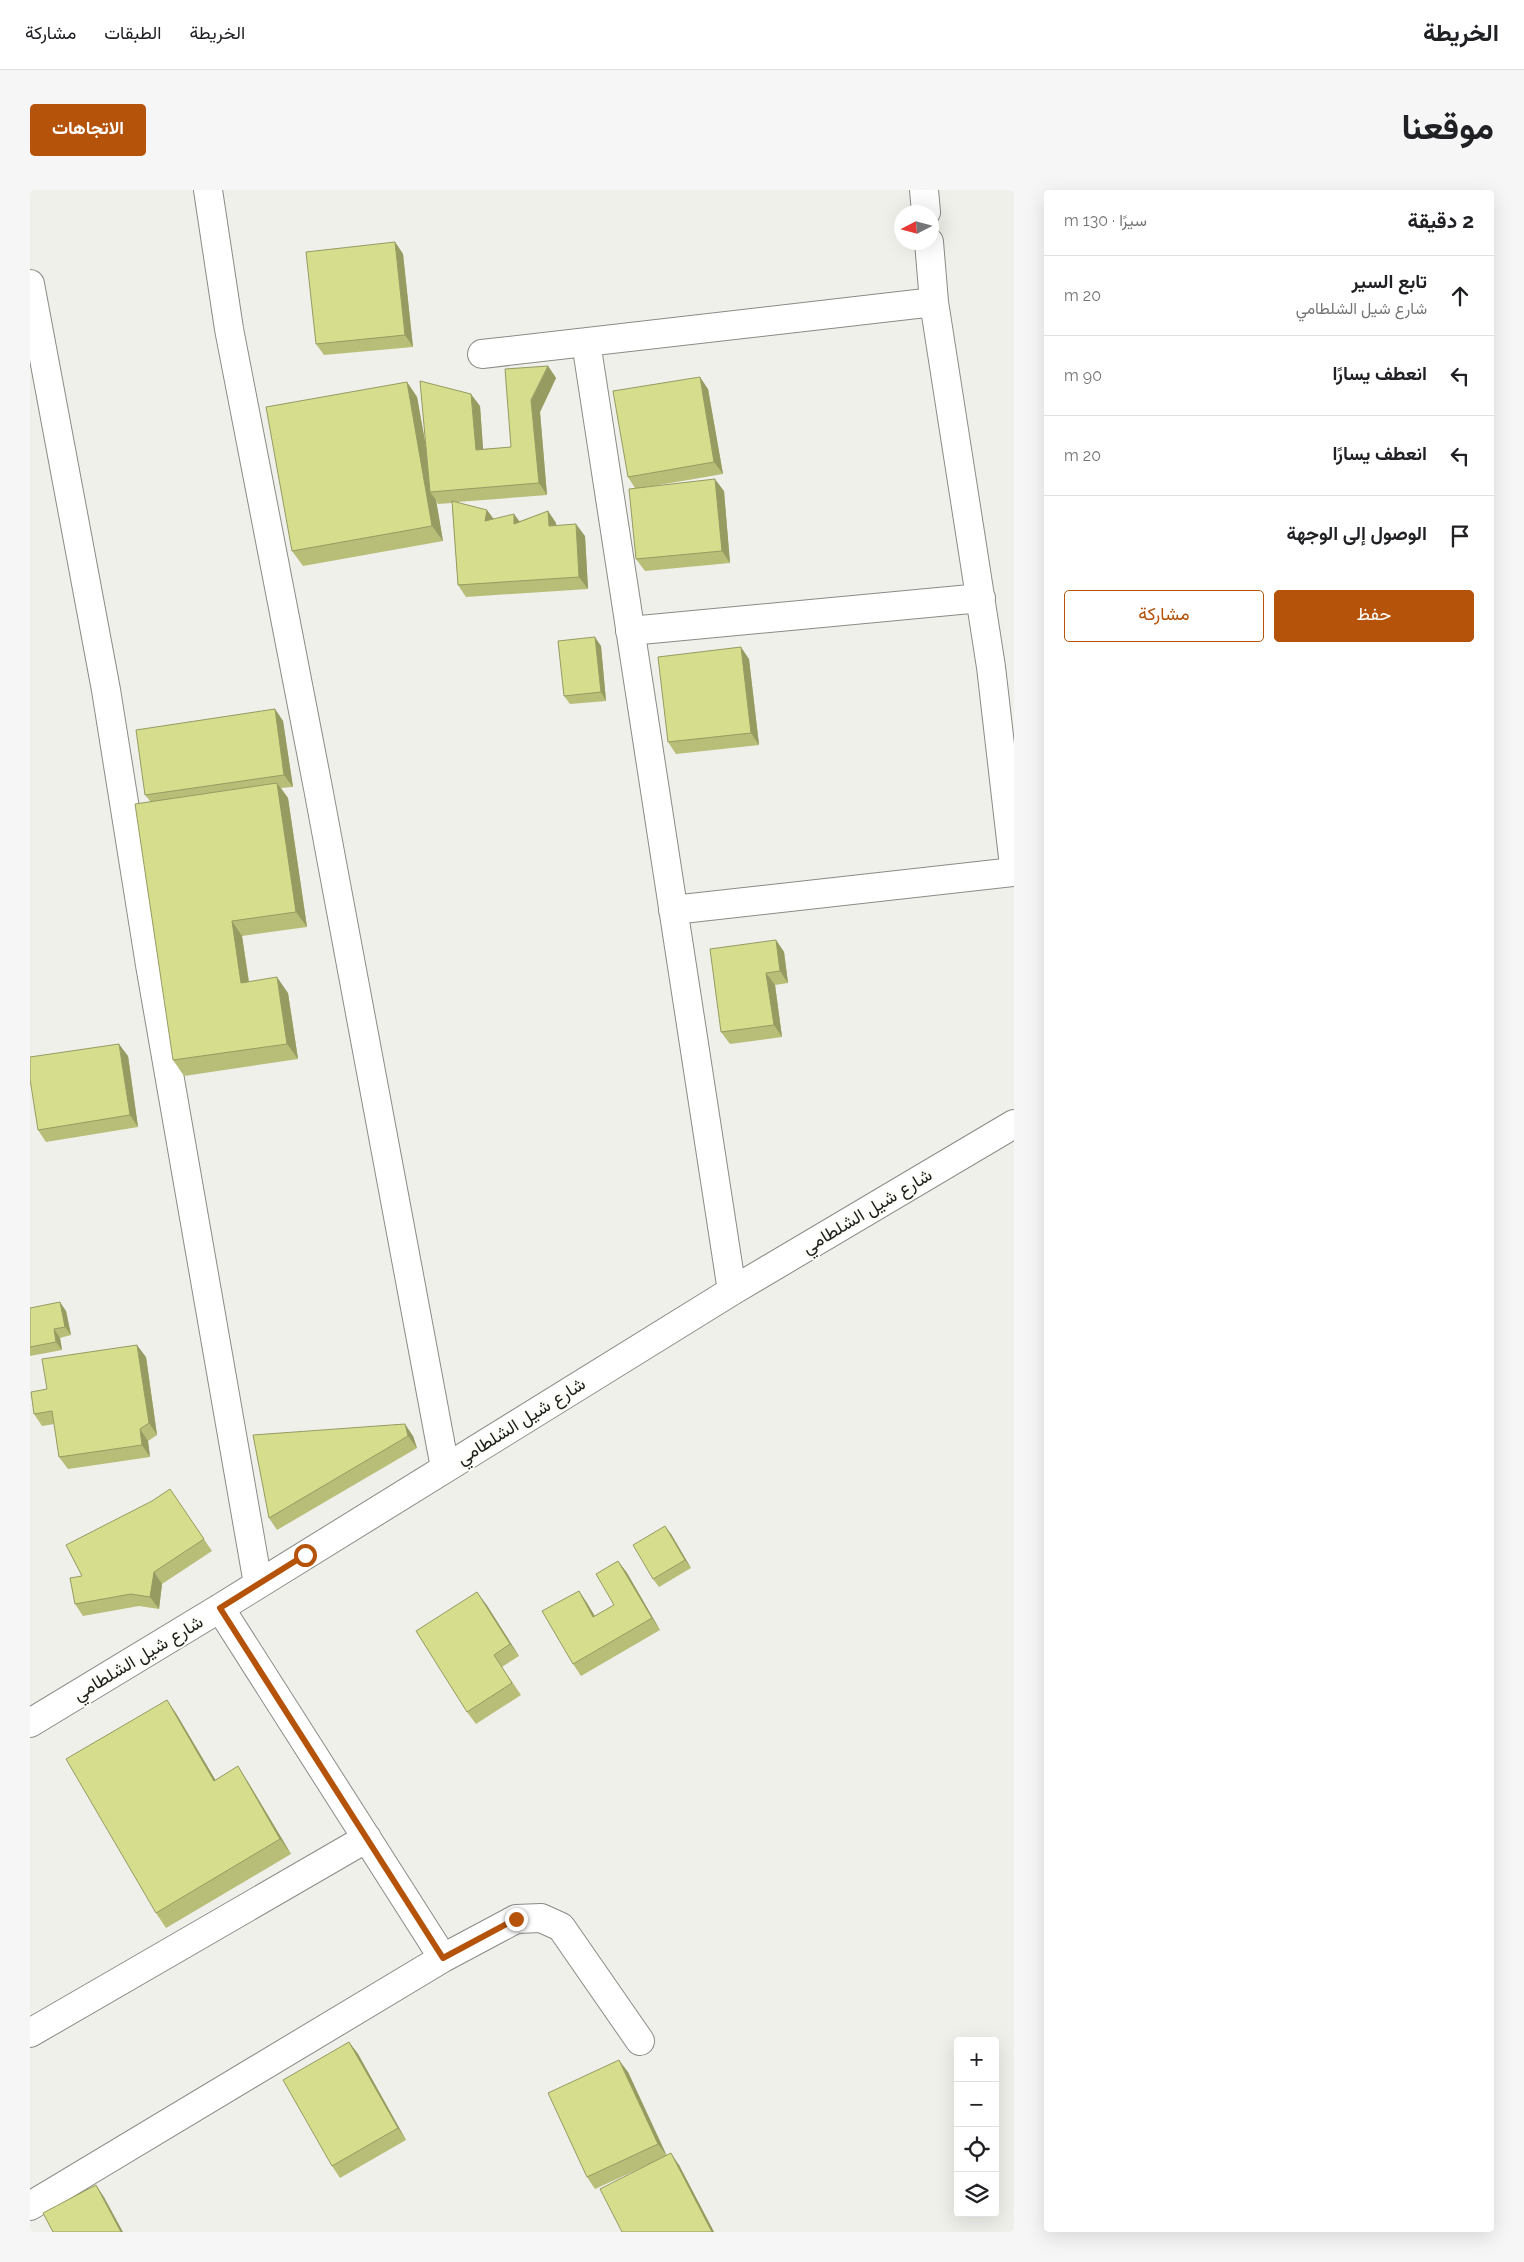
<!DOCTYPE html>
<html lang="ar">
<meta charset="utf-8">
<style>
:root{--surface:#fff;--page:#f6f6f6;--text:#202124;--muted:#757577;--line:#e0e0e0;--accent:#b45309}
body{margin:0;font-family:Raleway,Vazirmatn,sans-serif;background:var(--page);color:var(--text);direction:rtl}
.controls{position:absolute;right:15px;bottom:15px;display:grid;overflow:hidden;border-radius:5px;box-shadow:0 5px 20px #0002}
.controls button{width:45px;height:45px;display:grid;place-items:center;padding:0;border:0;border-bottom:1px solid var(--line);background:var(--surface);color:var(--text);font:25px sans-serif}
.compass{position:absolute;left:864px;top:15px;width:45px;height:45px;border-radius:50%;background:var(--surface);box-shadow:0 5px 20px #0002;rotate:264deg}
.stop{position:absolute;width:15px;height:15px;margin:-11px;border:4px solid #b45309;border-radius:50%;background:#fff}
.stop.end{background:#b45309;border-color:#fff;box-shadow:0 1px 5px #0008}
.list{margin:0;padding:0;list-style:none}
h2{display:flex;justify-content:space-between;align-items:center;height:65px;margin:0;padding:0 20px;font-size:21px}
h2 small{font-size:16px;font-weight:400;color:var(--muted)}
.list li{display:grid;grid-template-columns:32px 1fr auto;gap:15px;align-items:center;box-sizing:border-box;height:80px;padding:0 20px;border-top:1px solid var(--line)}
.list b{display:block;font-size:19px;white-space:nowrap}
.list p{margin:0;font-size:16px;white-space:nowrap;color:var(--muted)}
.list em{font-size:16px;font-style:normal;color:var(--muted)}
.actions{display:flex;gap:10px;padding:15px 20px}
.actions a{flex:1;padding:11px 0;border:1px solid var(--accent);border-radius:5px;text-align:center;font-size:18px;color:var(--accent)}
.actions .main{background:var(--accent);color:#fff}
.icon{flex:none;width:28px;height:28px;fill:none;stroke:currentColor;stroke-width:2;stroke-linecap:round;stroke-linejoin:round}
.map{position:relative;flex:none;width:984px;height:2042px;overflow:hidden;direction:ltr;border-radius:5px}
header{display:flex;align-items:center;gap:30px;box-sizing:border-box;height:70px;padding:0 25px;background:var(--surface);border-bottom:1px solid var(--line)}
header strong{font-size:24px}
nav{display:flex;gap:28px;margin-inline-start:auto;font-size:18px}
.intro{display:flex;align-items:center;justify-content:space-between;box-sizing:border-box;height:120px;padding:0 30px}
h1{margin:0;font-size:35px}
.button{padding:12px 22px;border-radius:5px;background:var(--accent);color:#fff;font-size:18px;font-weight:700}
main{display:flex;gap:30px;padding:0 30px}
aside{flex:1;background:var(--surface);border-radius:5px;box-shadow:0 5px 20px #0002}
.map>svg:first-child{display:block}
.lines{fill:none;stroke-linecap:round;stroke-linejoin:round}
.minor-casing{stroke:#8a8b86;stroke-width:30}
.minor{stroke:#fff;stroke-width:28}
.wall{fill:#b8be78}
.shaded-wall{fill:#969b62}
.building{fill:#d6dd8c;stroke:#969b62}
.route{stroke:#b45309;stroke-width:6}
.labels{text-anchor:middle;stroke-width:4;stroke-linejoin:round;paint-order:stroke}
.street-label{font-size:18px;fill:#1d1d1b;stroke:#fcfdf7}
</style>
<header>
<strong>الخريطة</strong>
<nav><a>الخريطة</a><a>الطبقات</a><a>مشاركة</a></nav>
</header>
<div class="intro"><h1>موقعنا</h1><a class="button">الاتجاهات</a></div>
<main>
<aside>
<h2>2 دقيقة<small>سيرًا · 130 m</small></h2>
<ul class="list">
<li><svg class="icon" aria-label="ahead" viewBox="0 0 24 24"><path d="M12 20V5M6 11l6-6 6 6"/></svg><div><b>تابع السير</b><p>شارع شيل الشلطامي</p></div><em>20 m</em></li>
<li><svg class="icon" aria-label="left" viewBox="0 0 24 24"><path d="M17 20v-9H6M10 6l-5 5 5 5"/></svg><div><b>انعطف يسارًا</b></div><em>90 m</em></li>
<li><svg class="icon" aria-label="left" viewBox="0 0 24 24"><path d="M17 20v-9H6M10 6l-5 5 5 5"/></svg><div><b>انعطف يسارًا</b></div><em>20 m</em></li>
<li><svg class="icon" aria-label="arrive" viewBox="0 0 24 24"><path d="M6 21V4h12l-3 4 3 4H6"/></svg><div><b>الوصول إلى الوجهة</b></div></li>
</ul>
<div class="actions"><a class="main">حفظ</a><a>مشاركة</a></div>
</aside>
<div class="map">
<svg width="984" height="2042" viewBox="0 0 984 2042">
<rect width="100%" height="100%" fill="#eff0ea"/>
<g class="lines">
<defs>
<path id="minor" d="M178 0 199 139 288 598 415 1278
M894 0 896 22
M899 52 904 112 961 477 984 676
M0 94 76 500 120 775 228 1394
M556 152 702 1101
M452 164 904 112
M600 441 951 408
M643 720 984 682
M190 1418 413 1768
M0 1533 190 1418 702 1101 984 934
M0 1843 337 1648
M0 2016 413 1768 486 1729 511 1728 531 1737 610 1851"/>
</defs>
<use href="#minor" class="minor-casing"/>
<use href="#minor" class="minor"/>
</g>
<path class="wall" d="M365 52 373 64 383 157 294 165 286 154Z
M518 176 526 188 510 222 517 305 427 312 463 329 490 331 518 321 526 333V336L555 346 558 399 436 407 428 395 422 313 408 314 406 310 413 351 273 376 262 361 377 192 387 207 396 256 450 216 453 259 481 257Z
M678 199 693 284 623 296 694 301 700 373 615 381 606 369 605 298 598 287Z
M571 456 576 511 540 514 534 506Z
M719 469 729 555 646 564 638 552Z
M245 519 253 531 263 597 251 598 258 608 277 737 212 746 219 791 258 803 268 869 154 886 143 870 120 611 115 605Z
M746 750 754 762 758 793 745 795 752 847 700 854 691 842Z
M98 866 108 937 16 952 8 940Z
M0 1118 36 1121 41 1145 30 1148 32 1160 0 1166Z
M116 1167 127 1245 118 1251 120 1267 38 1279 29 1267 24 1234 12 1236 4 1224 17 1199Z
M223 1245 383 1246 387 1258 247 1340 239 1328Z
M140 1299 182 1361 132 1394 129 1419 109 1416 53 1426 45 1414 52 1386 122 1311Z
M641 1344 661 1378 629 1397 623 1389Z
M588 1371 597 1383 630 1440 551 1486 543 1474 549 1401 557 1413 565 1426 584 1415Z
M456 1414 489 1466 472 1477 491 1505 446 1534 437 1522Z
M137 1510 147 1525 185 1590 218 1592 261 1664 136 1738 126 1723Z
M319 1852 328 1864 376 1950 310 1988 302 1976Z
M598 1882 636 1965 649 1975 684 2042H592L613 1977 565 1999 557 1987Z"/>
<path class="shaded-wall" d="M365 52 373 64 383 157 375 145Z
M518 176 526 188 510 222 517 305 509 293 501 210Z
M670 187 678 199 693 284 684 272Z
M377 192 387 207 404 302H400L406 310 413 351 402 336Z
M441 204 450 216 454 272 446 260Z
M685 289 694 301 700 373 692 361Z
M457 320 466 332 455 331Z
M518 321 526 333 527 348 519 336Z
M484 324 493 336 484 334Z
M546 334 555 346 558 399 549 387Z
M565 447 571 456 576 511 571 502Z
M711 457 719 469 729 555 721 543Z
M245 519 253 531 263 597 254 585Z
M247 593 258 608 277 737 266 722Z
M202 731 212 746 221 808 211 793Z
M746 750 754 762 758 793 750 781Z
M736 783 745 795 752 847 744 835Z
M247 787 258 803 268 869 257 854Z
M89 854 98 866 108 937 100 925Z
M30 1112 36 1121 41 1145 35 1137Z
M24 1139 30 1148 32 1160 26 1152Z
M107 1155 116 1167 127 1245 119 1233Z
M375 1234 383 1246 387 1258 378 1246Z
M110 1239 118 1251 120 1267 112 1255Z
M635 1336 641 1344 661 1378 655 1370Z
M588 1371 597 1383 630 1440 622 1428Z
M124 1382 132 1394 129 1419 120 1407Z
M549 1401 557 1413 572 1439 563 1427Z
M447 1402 456 1414 489 1466 480 1454Z
M137 1510 147 1525 195 1606 184 1591Z
M208 1576 218 1592 261 1664 250 1649Z
M319 1852 328 1864 376 1950 368 1938Z
M589 1870 598 1882 637 1966 628 1954Z
M641 1963 649 1975 684 2042H682Z
M66 1995 74 2007 93 2042H91Z"/>
<path class="building" d="M365 52 375 145 286 154 276 62Z
M518 176 501 210 509 293 400 302 390 191 441 204 446 260 481 257 475 179Z
M670 187 684 272 598 287 583 201Z
M377 192 402 336 262 361 236 217Z
M685 289 692 361 606 369 599 299Z
M422 311 457 320 455 331 484 324V334L518 321 519 336 546 334 549 387 428 395Z
M565 447 571 502 534 506 528 451Z
M711 457 721 543 638 552 628 467Z
M245 519 254 585 115 605 106 540Z
M247 593 266 722 202 731 211 793 247 787 257 854 143 870 105 614Z
M746 750 750 781 736 783 744 835 691 842 680 759Z
M89 854 100 925 8 940 0 889V867Z
M30 1112 35 1137 24 1139 26 1152 0 1157V1118Z
M107 1155 119 1233 110 1239 112 1255 29 1267 22 1221 4 1224 1 1202 17 1199 12 1169Z
M375 1234 378 1246 239 1328 223 1245Z
M140 1299 174 1349 124 1382 120 1407 101 1404 45 1414 40 1388 52 1386 36 1355 122 1311Z
M635 1336 655 1370 623 1389 603 1355Z
M588 1371 622 1428 543 1474 512 1421 549 1401 563 1427 584 1415 566 1384Z
M447 1402 480 1454 464 1465 482 1493 437 1522 386 1441Z
M137 1510 184 1591 208 1576 250 1649 126 1723 36 1569Z
M319 1852 368 1938 302 1976 253 1890Z
M589 1870 628 1954 557 1987 518 1903Z
M641 1963 682 2042H592L570 1999Z
M66 1995 91 2042H23L13 2023Z"/>
<g class="lines">
<path class="route" d="M275 1365 190 1418 413 1768 486 1729"/>
</g>
<g class="labels">
<g class="street-label">
<text transform="translate(837 1021) rotate(-31)" y="6">شارع شيل الشلطامي</text>
<text transform="translate(491 1231) rotate(-32)" y="6">شارع شيل الشلطامي</text>
<text transform="translate(108 1468) rotate(-31)" y="6">شارع شيل الشلطامي</text>
</g>
</g>
</svg>
<div class="controls">
<button>+</button>
<button>−</button>
<button><svg class="icon" aria-label="locate" viewBox="0 0 24 24"><circle cx="12" cy="12" r="6"/><path d="M12 2v4M12 18v4M2 12h4M18 12h4"/></svg></button>
<button><svg class="icon" aria-label="layers" viewBox="0 0 24 24"><path d="M12 4l9 5-9 5-9-5zM3 14l9 5 9-5"/></svg></button>
</div>
<svg class="compass" viewBox="-18 -18 36 36"><path d="M0-13l5 13h-10z" fill="#e53935"/><path d="M0 13l5-13h-10z" fill="#757577"/></svg>
<div class="stop" style="left:275px;top:1365px"></div>
<div class="stop end" style="left:486px;top:1729px"></div>
</div>
</main>
